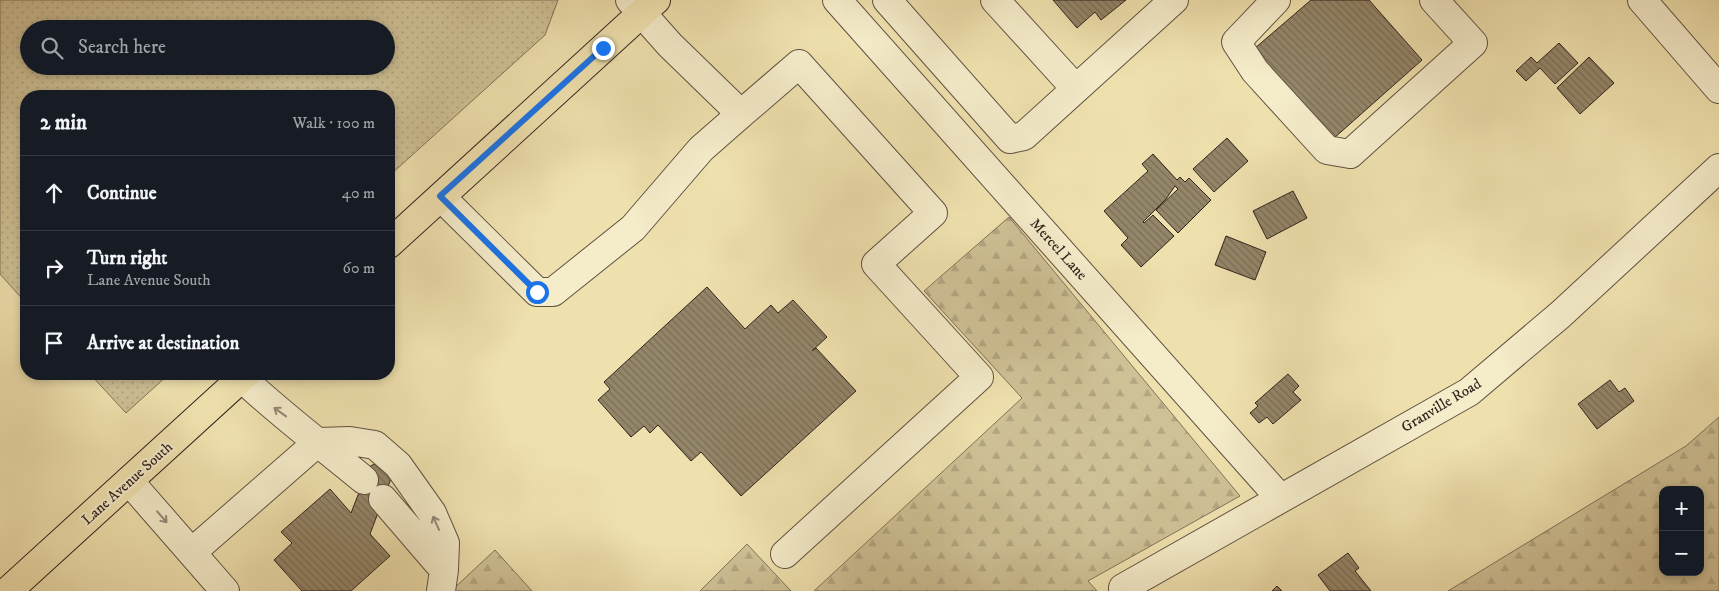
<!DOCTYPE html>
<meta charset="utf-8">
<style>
:root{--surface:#171b24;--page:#242831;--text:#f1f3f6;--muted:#9ea1a6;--line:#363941}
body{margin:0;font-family:"IM FELL DW Pica",serif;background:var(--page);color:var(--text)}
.controls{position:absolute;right:15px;bottom:15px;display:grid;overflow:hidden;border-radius:10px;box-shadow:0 2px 8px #0003}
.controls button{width:45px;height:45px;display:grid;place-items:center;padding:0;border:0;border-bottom:1px solid var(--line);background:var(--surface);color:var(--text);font:25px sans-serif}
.stop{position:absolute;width:15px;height:15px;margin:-11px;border:4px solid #1a73e8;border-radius:50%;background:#fff}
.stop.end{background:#1a73e8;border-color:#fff;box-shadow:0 1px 5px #0008}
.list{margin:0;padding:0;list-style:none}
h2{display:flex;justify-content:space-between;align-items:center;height:65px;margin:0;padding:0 20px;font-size:21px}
h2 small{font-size:16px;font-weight:400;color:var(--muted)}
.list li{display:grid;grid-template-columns:32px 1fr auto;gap:15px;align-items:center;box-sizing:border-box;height:75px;padding:0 20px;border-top:1px solid var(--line)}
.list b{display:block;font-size:19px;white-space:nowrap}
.list p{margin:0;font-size:16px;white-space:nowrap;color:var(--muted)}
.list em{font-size:16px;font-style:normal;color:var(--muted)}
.icon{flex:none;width:28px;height:28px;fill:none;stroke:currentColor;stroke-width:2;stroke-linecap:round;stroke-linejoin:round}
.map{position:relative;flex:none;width:1719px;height:591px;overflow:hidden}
.search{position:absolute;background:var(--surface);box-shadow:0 2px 8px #0003;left:20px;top:20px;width:375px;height:55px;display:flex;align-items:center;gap:12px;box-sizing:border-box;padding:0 18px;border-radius:28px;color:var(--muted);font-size:19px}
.panel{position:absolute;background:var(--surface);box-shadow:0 2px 8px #0003;left:20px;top:90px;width:375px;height:290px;border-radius:20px}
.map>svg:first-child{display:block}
.grass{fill:url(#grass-dots);stroke:#80725a;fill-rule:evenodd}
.forest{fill:url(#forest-firs);stroke:#80725a;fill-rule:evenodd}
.building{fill:url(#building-back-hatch);stroke:#31231e}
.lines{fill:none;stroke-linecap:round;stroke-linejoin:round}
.minor-casing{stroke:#605242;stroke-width:30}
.major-casing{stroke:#31231e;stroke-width:30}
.minor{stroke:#f5ecca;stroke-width:28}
.major{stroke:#efe1ae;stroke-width:28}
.oneway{stroke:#938874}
.route{stroke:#1a73e8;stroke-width:6}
.labels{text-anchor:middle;stroke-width:4;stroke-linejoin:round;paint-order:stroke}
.street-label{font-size:15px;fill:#31231e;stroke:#f5ecca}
</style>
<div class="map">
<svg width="1719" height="591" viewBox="0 0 1719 591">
<defs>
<pattern id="grass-dots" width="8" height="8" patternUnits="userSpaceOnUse" patternTransform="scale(1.25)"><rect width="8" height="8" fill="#cfc196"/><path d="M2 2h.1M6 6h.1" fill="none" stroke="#b2a681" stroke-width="1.8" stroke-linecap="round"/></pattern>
<pattern id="forest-firs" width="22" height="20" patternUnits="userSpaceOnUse" patternTransform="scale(1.25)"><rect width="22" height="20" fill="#cfc196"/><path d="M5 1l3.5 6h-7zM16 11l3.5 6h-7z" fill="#b2a681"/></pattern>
<pattern id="building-back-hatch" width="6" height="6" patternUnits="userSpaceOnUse" patternTransform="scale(1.25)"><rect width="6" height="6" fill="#948669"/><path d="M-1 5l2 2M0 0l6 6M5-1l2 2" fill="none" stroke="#796d56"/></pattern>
</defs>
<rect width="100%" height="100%" fill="#efe1ae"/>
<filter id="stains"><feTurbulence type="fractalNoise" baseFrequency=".004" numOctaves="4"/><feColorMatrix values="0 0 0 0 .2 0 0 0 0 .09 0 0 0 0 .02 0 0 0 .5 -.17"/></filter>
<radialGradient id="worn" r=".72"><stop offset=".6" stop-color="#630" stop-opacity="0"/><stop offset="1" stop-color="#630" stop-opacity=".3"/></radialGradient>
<path class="grass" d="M0 0H558L545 35 389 176V96H26V303L0 274ZM29 29H386V66H29Z
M90 374H169L126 413Z"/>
<path class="forest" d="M1009 217 1240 496 1088 581 1097 591H814L1022 398 924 291Z
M1719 417V591H1448L1686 446ZM1663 490H1700V572H1663Z
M747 544 791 591H700Z
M495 550 532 591H451Z"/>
<path class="building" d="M1053 0H1126L1101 20 1095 12 1077 28Z
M1311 0H1369L1422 60 1333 139 1254 49Z
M1559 43 1578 63 1555 84 1540 68 1526 81 1516 71 1531 57 1537 63Z
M1589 57 1614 83 1580 114 1557 88Z
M1227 138 1248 161 1214 192 1193 169Z
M1153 154 1177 180 1180 177 1185 182 1189 178 1211 200 1178 233 1156 210 1178 189 1175 186 1166 199 1143 222 1144 223 1153 215 1174 236 1141 267 1121 245 1128 238 1104 211 1148 171 1142 164Z
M1293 191 1307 218 1267 239 1253 211Z
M1226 236 1266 252 1255 280 1215 265Z
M707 287 745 329 771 305 778 313 793 300 827 337 812 351 816 348 856 391 741 496 701 452 691 461 658 425 650 433 644 426 631 437 598 400 610 389 604 382Z
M1288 374 1299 386 1293 392 1301 400 1273 424 1267 417 1259 423 1250 413 1258 406 1255 403Z
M1610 380 1619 392 1625 388 1634 401 1597 429 1578 404Z
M376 463 384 472 392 476 370 534 390 556 351 591H302L274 560 292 543 281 532 330 489 351 513 369 467Z
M1348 553 1359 568 1355 571 1371 591H1330L1318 575Z
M1277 586 1282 591H1272Z"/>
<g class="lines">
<defs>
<path id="minor" d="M837 0 1280 498
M887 0 1010 139 1024 136 1174 0
M995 0 1076 89
M1276 0 1236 42 1255 71 1327 150 1350 154 1473 43 1434 0
M1642 0 1719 89
M741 114 799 64 933 213 876 264 979 377 785 554
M441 197 537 292H553L633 228 701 149 741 114 670 45 630 0
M242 378C280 414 323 446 364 480
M129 481 225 591
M383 499 444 570
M192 552 318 442 350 441 375 445 398 465 432 513 445 543 444 570 441 591
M1123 588 1469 392 1560 315 1719 168"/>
<path id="major" d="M389 244 656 0
M8 591 246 374"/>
</defs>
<use href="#minor" class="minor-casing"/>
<use href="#major" class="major-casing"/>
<use href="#minor" class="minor"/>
<use href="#major" class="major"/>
</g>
<defs><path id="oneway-shaft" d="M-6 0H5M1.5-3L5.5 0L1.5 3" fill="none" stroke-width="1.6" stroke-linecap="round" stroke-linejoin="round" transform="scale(1.25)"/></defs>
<g class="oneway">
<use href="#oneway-shaft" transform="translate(280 412) rotate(-144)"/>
<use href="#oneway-shaft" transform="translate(162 517) rotate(49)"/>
<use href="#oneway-shaft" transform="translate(436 523) rotate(-114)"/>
</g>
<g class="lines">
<path class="route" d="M537 292 440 196 603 48"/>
</g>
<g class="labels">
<g class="street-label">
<text transform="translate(1059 249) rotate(48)" y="5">Mercel Lane</text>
<text transform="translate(1441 405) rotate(-31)" y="5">Granville Road</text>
<text transform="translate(127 483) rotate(-42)" y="5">Lane Avenue South</text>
</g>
</g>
<rect width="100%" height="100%" filter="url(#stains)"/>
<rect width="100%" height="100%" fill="url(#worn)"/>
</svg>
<div class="controls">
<button>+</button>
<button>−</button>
</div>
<div class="stop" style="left:537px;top:292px"></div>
<div class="stop end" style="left:603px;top:48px"></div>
<div class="search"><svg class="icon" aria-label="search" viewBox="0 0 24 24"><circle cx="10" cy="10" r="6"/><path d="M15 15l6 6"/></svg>Search here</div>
<section class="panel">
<h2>2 min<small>Walk · 100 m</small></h2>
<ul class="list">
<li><svg class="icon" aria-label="ahead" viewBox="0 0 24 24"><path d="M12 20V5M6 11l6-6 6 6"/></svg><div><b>Continue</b></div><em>40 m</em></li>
<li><svg class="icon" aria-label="right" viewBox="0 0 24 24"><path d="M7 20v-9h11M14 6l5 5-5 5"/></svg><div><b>Turn right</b><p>Lane Avenue South</p></div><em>60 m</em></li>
<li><svg class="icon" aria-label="arrive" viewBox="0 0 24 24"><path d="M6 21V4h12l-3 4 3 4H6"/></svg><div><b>Arrive at destination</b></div></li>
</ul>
</section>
</div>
